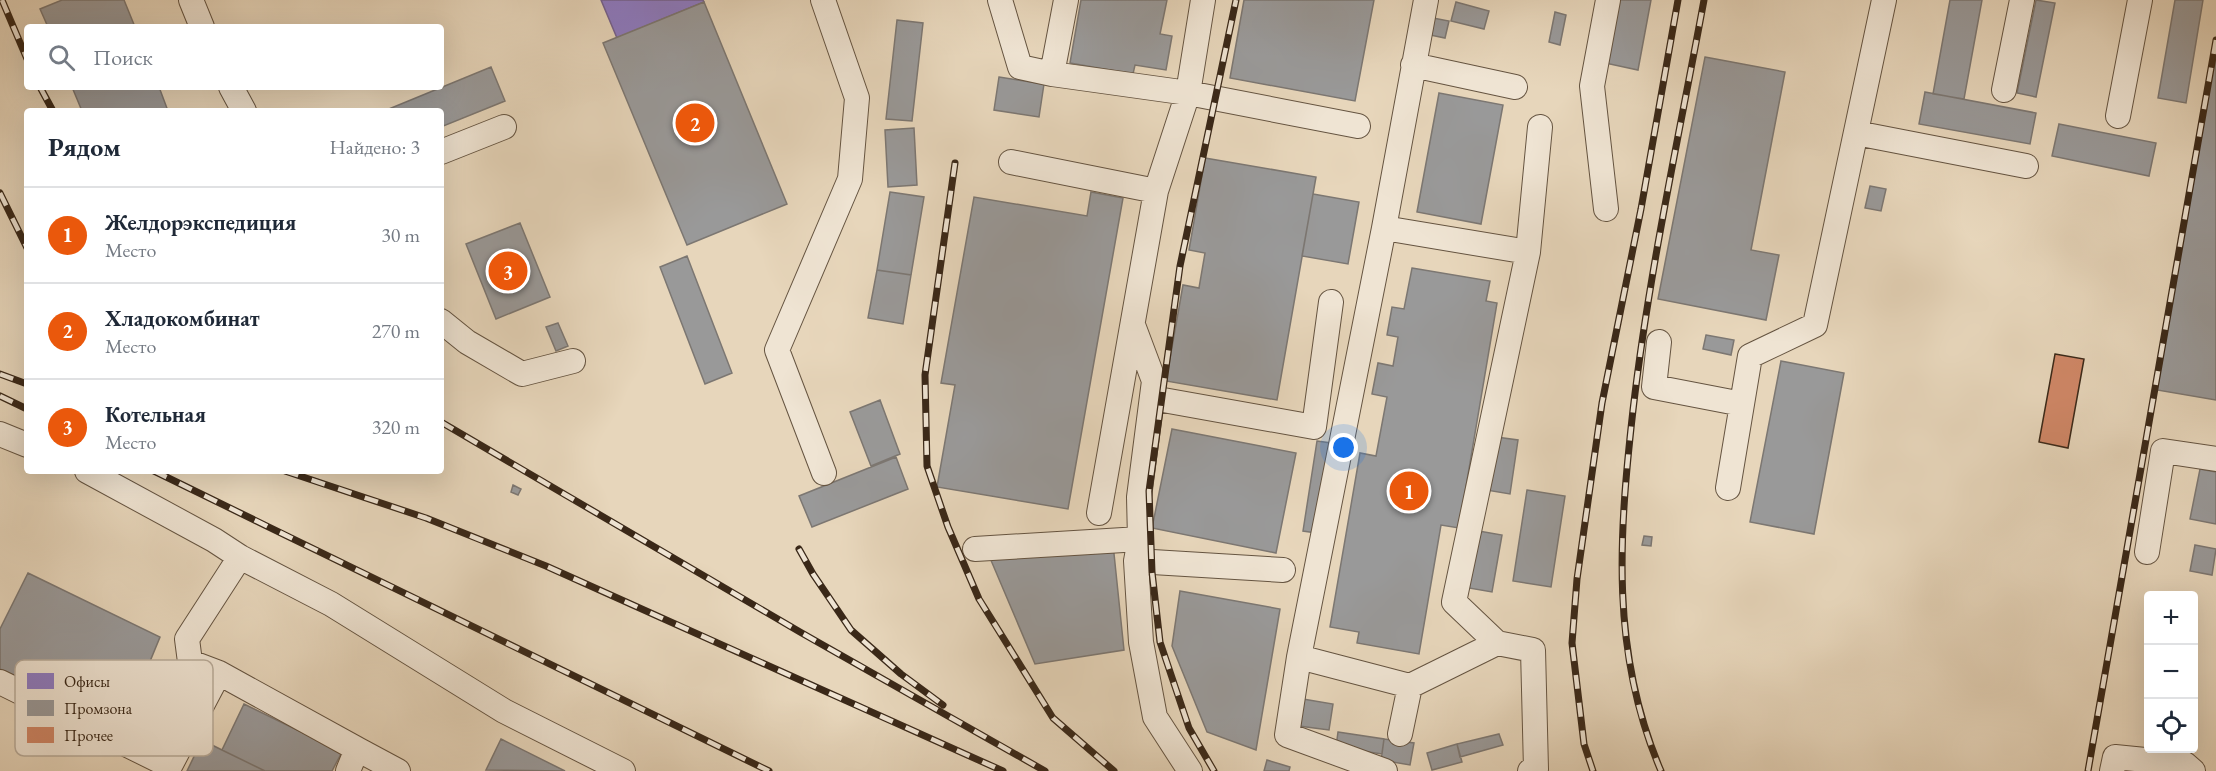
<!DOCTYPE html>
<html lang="ru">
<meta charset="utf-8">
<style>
:root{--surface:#fff;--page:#f2f2f3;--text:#1f2937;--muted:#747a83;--line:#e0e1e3;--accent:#ea580c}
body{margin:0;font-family:"EB Garamond",serif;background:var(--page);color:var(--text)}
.controls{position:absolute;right:18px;bottom:18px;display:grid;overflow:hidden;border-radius:6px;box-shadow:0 6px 24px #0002}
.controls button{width:54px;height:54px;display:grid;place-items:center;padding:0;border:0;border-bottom:2px solid var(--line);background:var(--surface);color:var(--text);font:30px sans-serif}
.you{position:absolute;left:1344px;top:448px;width:21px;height:21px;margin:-15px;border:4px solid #fff;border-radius:50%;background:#1a73e8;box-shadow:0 0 0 9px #1a73e833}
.badge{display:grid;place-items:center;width:39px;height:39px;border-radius:50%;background:var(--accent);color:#fff;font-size:20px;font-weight:700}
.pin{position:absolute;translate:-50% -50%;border:3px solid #fff;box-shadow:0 2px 6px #0006}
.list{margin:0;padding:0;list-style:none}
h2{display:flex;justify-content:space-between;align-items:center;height:78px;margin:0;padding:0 24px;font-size:26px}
h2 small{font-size:20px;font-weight:400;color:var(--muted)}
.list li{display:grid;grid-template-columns:39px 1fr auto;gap:18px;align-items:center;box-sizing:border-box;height:96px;padding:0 24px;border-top:2px solid var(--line)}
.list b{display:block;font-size:22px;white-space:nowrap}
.list p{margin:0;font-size:20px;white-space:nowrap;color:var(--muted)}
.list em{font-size:20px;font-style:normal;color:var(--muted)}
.icon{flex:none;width:33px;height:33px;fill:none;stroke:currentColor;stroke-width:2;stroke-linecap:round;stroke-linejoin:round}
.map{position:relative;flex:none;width:2216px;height:771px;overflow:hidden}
.search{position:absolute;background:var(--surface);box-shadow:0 6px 24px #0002;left:24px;top:24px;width:420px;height:66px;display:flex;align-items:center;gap:15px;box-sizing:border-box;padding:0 21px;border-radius:6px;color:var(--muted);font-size:22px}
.panel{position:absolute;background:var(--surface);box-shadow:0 6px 24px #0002;left:24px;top:108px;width:420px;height:366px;border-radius:6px}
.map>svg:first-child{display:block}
.offices{fill:#8e7cc3;stroke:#756390;stroke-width:1.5}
.industry{fill:#999;stroke:#7c7772;stroke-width:1.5}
.building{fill:#d08767;stroke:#3a2818;stroke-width:1.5}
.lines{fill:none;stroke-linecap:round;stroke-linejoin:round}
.minor-casing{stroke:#655441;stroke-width:26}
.minor{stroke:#efe4d3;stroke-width:24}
.rail-casing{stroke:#3a2818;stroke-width:7}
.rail{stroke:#efe4d3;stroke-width:4.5;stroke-dasharray:14;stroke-linecap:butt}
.key{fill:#efe4d3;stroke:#b9ac9b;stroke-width:1.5}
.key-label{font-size:16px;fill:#3a2818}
</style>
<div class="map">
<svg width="2216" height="771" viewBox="0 0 2216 771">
<rect width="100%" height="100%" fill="#e7d6bb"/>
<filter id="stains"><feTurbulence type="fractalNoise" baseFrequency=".00333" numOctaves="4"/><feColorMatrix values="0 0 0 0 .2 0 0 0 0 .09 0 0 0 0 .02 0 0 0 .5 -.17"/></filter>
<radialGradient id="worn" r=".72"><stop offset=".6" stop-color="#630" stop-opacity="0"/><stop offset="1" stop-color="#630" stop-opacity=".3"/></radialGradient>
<path class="offices" d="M601 0H703L704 2 617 38Z"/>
<path class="industry" d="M62 0H124L135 27H48L40 9Z
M1081 0H1167L1160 34 1172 36 1166 70 1135 65 1133 74 1070 63Z
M1244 0H1374L1355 101 1230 78Z
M1617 0H1651L1638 70 1605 63Z
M1950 0H1982L1964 99 1933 94Z
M2036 0 2055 3 2036 97 2017 93Z
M2175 0H2203L2186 103 2158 98Z
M704 2 787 204 687 245 603 43Z
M1456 2 1489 11 1484 29 1451 21Z
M1555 12 1566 15 1560 45 1549 42Z
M1433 18 1449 21 1445 38 1430 35Z
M897 20 923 23 912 121 886 119Z
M2216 48V400L2157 390Z
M1705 57 1785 72 1751 250 1779 255 1766 320 1658 299Z
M491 67 505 101 441 127V111H384Z
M999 77 1044 84 1039 117 994 110Z
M72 87H159L168 111H82Z
M1925 92 2036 113 2030 144 1919 124Z
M1439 93 1503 105 1481 224 1417 212Z
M2059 124 2156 143 2149 176 2052 156Z
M914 128 917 185 888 187 885 130Z
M1205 158 1316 177 1277 400 1166 381 1183 285 1199 288 1205 253 1189 250Z
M1870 186 1886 189 1881 211 1865 208Z
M890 192 924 197 911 275 877 270Z
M1091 192 1123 198 1068 509 937 487 955 385 941 383 974 197 1087 216Z
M1313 194 1359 202 1348 264 1302 256Z
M520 223 550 297 496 319 466 244Z
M687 256 732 373 705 384 660 267Z
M1412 268 1490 281 1486 301 1497 303 1459 528 1441 525 1419 654 1357 643 1359 632 1330 627 1360 453 1376 456 1387 397 1372 394 1378 363 1393 366 1398 337 1387 335 1392 307 1404 309Z
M877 270 911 275 903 324 868 318Z
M558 323 568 346 556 351 546 327Z
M1706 335 1734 340 1731 355 1703 349Z
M1781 361 1844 373 1814 534 1750 522Z
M880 400 900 454 871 466 850 412Z
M1172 429 1296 453 1276 553 1152 528Z
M1489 436 1518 440 1510 494 1480 489Z
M1317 441 1331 443 1316 533 1303 531Z
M896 457 908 489 812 527 799 496Z
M2200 469 2216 472V524L2190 519Z
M513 485 521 489 518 495 511 492Z
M1527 490 1565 496 1551 587 1513 581Z
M1473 530 1502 535 1492 592 1463 587Z
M1644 536 1652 537 1651 546 1642 545Z
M1113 544 1124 650 1035 664 990 558Z
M2195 545 2216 549 2212 575 2190 571Z
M28 573 160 637 144 676 166 689 144 736 0 669V629Z
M1180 591 1280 609 1256 750 1207 732 1172 646Z
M1303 699 1333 704 1329 730 1299 726Z
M244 704 342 752 332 771H265L222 750Z
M1338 732 1384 739 1382 754 1336 747Z
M1499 734 1503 745 1460 757 1457 744Z
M501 739 565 771 486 770Z
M1384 739 1414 743 1410 765 1381 760Z
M202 740 222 750 265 771H187Z
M1457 744 1462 762 1432 770 1427 753Z
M1267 760 1290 767 1289 771H1264Z"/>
<path class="building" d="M2055 354 2084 359 2068 448 2039 442Z"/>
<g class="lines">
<defs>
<path id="minor" d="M191 0 202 27
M823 0 857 98 850 179 777 350 824 473
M1000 0 1020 67 1052 74 1188 93 1358 126
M1413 65 1515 87
M1052 74 1066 0
M231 87 244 111
M2004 90 2022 0
M2118 116 2140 0
M1856 133 2026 166
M441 152 504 127
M1011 162 1156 191
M1606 209 1592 86 1608 0
M1384 228 1528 252
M441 321 467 342 522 374 573 361
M1133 325 1154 381 1139 497 1140 539 1136 561 1141 642 1155 717 1190 771
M1659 342 1654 387 1742 404
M1152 398 1314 427 1331 302
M0 434 27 445
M87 471 214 540 240 557 331 604 504 711 623 771
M1728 488 1750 356 1815 325 1884 0
M1099 513 1156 191 1188 93 1203 0
M975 549 1140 539
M2147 552 2163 451 2216 459
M1136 561 1283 570
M1299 657 1410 686 1497 643
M219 673 357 749
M0 682 170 766 219 673 190 662 187 639 240 557
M1400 734 1410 686
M348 771 357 749 398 771
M1385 771 1287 735 1299 657 1384 228 1426 0
M1530 771 1536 769 1533 650 1497 643 1454 602 1528 252 1540 127
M2112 771 2115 757 2185 764 2193 771"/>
</defs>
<use href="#minor" class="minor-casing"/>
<use href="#minor" class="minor"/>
<defs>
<path id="rail" d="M2 0 27 59
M40 87 53 111
M955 163 925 375 927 466 948 527 979 599 1053 718 1114 771
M0 193 27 248
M0 374 27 384
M0 396 27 409
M441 422 800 632 1045 771
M154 471 769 771
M285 471 426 518 546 566 1003 771
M799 549 813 574 851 630 901 674 943 705
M1214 771 1189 728 1160 642 1152 572 1149 491 1180 266 1236 0
M1593 771 1584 744 1572 643 1577 579 1602 403 1641 209 1678 0
M1661 771C1610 652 1619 535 1633 410 1649 272 1679 136 1704 0
M2088 771 2216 40"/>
</defs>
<use href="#rail" class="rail-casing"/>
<use href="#rail" class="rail"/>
</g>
<rect x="15" y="660" width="198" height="96" rx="9" class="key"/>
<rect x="27" y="673" width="27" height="16" fill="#8e7cc3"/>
<rect x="27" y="700" width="27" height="16" fill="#999"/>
<rect x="27" y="727" width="27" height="16" fill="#d08767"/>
<g class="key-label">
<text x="64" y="687">Офисы</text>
<text x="64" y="714">Промзона</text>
<text x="64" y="741">Прочее</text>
</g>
<rect width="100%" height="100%" filter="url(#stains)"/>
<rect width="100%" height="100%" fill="url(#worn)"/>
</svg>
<div class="controls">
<button>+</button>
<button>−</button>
<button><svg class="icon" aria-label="locate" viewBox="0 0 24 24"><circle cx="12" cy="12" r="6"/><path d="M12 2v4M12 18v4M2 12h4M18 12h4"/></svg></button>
</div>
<div class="you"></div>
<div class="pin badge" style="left:1409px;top:491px">1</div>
<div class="pin badge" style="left:695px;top:123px">2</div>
<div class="pin badge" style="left:508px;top:271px">3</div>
<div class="search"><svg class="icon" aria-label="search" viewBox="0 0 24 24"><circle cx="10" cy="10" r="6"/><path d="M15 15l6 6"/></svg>Поиск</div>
<section class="panel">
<h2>Рядом<small>Найдено: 3</small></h2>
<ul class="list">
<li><span class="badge">1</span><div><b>Желдорэкспедиция</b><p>Место</p></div><em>30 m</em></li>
<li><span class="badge">2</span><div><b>Хладокомбинат</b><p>Место</p></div><em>270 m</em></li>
<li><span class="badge">3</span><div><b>Котельная</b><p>Место</p></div><em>320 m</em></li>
</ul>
</section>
</div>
